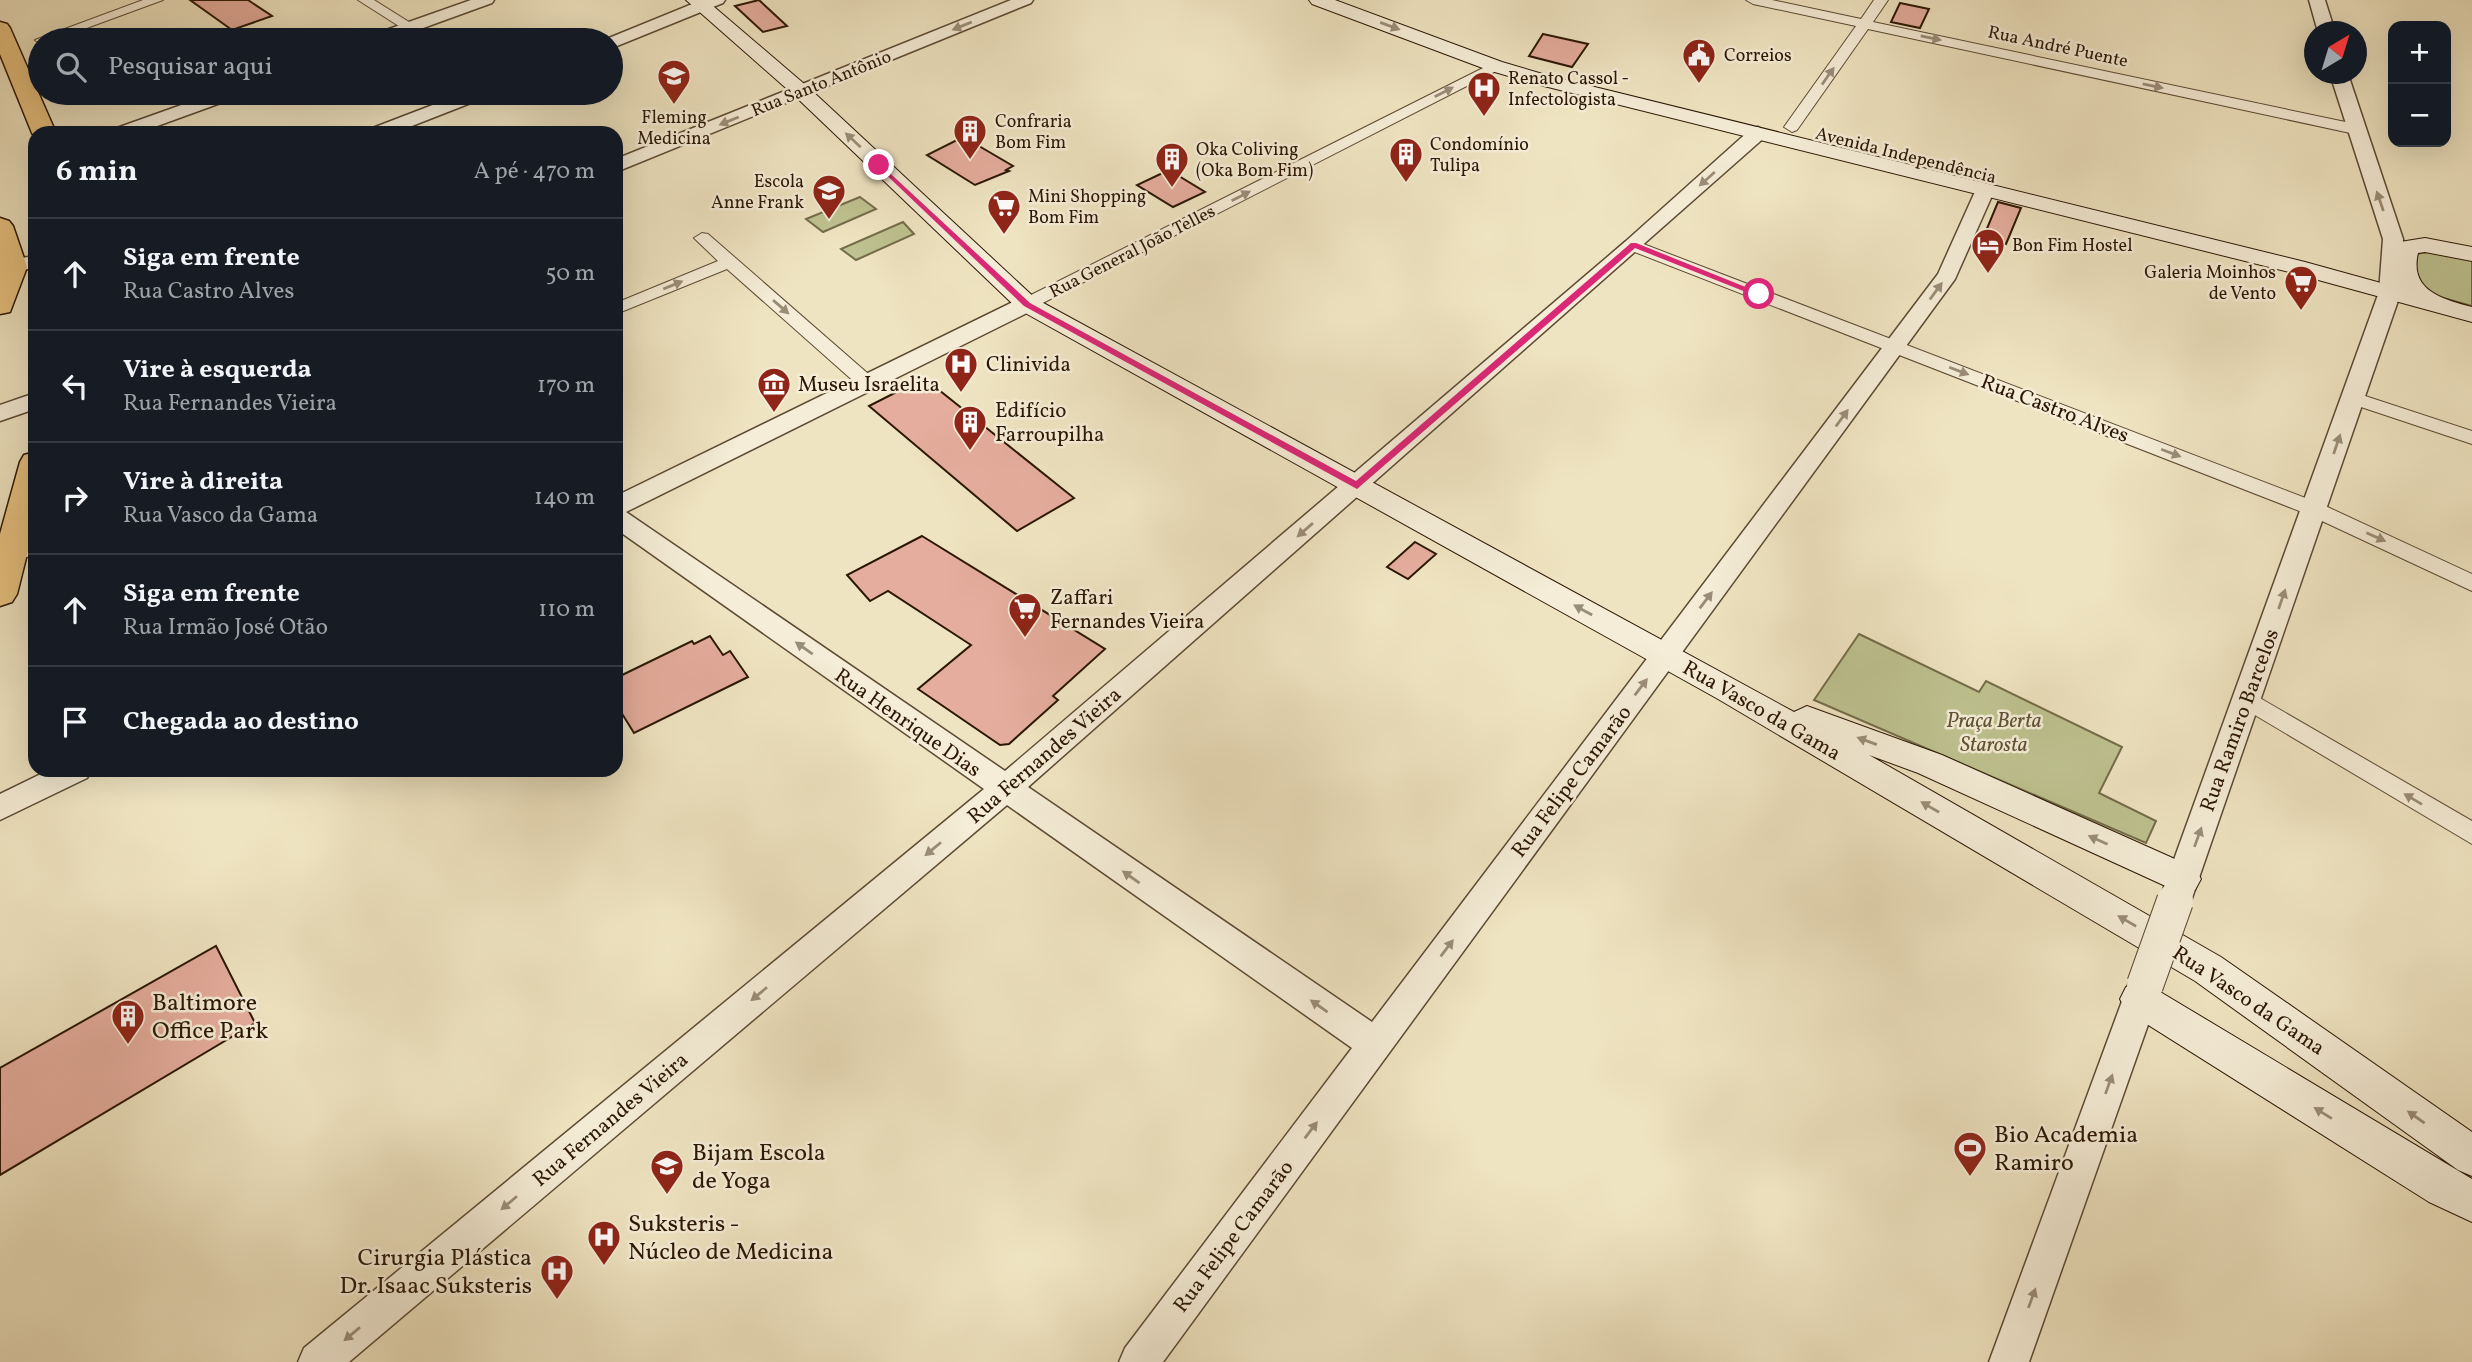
<!DOCTYPE html>
<html lang="pt">
<meta charset="utf-8">
<style>
:root{--surface:#171b24;--page:#20242c;--text:#f1f3f6;--muted:#9ea1a6;--line:#363941}
body{margin:0;font-family:Vollkorn,serif;background:var(--page);color:var(--text)}
.controls{position:absolute;right:21px;top:21px;display:grid;overflow:hidden;border-radius:14px;box-shadow:0 7px 28px #0002}
.controls button{width:63px;height:63px;display:grid;place-items:center;padding:0;border:0;border-bottom:2px solid var(--line);background:var(--surface);color:var(--text);font:35px sans-serif}
.compass{position:absolute;left:2304px;top:21px;width:63px;height:63px;border-radius:50%;background:var(--surface);box-shadow:0 7px 28px #0002;rotate:38deg}
.stop{position:absolute;width:21px;height:21px;margin:-16px;border:5px solid #db2777;border-radius:50%;background:#fff}
.stop.end{background:#db2777;border-color:#fff;box-shadow:0 2px 7px #0008}
.list{margin:0;padding:0;list-style:none}
h2{display:flex;justify-content:space-between;align-items:center;height:91px;margin:0;padding:0 28px;font-size:30px}
h2 small{font-size:23px;font-weight:400;color:var(--muted)}
.list li{display:grid;grid-template-columns:46px 1fr auto;gap:21px;align-items:center;box-sizing:border-box;height:112px;padding:0 28px;border-top:2px solid var(--line)}
.list b{display:block;font-size:26px;white-space:nowrap}
.list p{margin:0;font-size:23px;white-space:nowrap;color:var(--muted)}
.list em{font-size:23px;font-style:normal;color:var(--muted)}
.icon{flex:none;width:38px;height:38px;fill:none;stroke:currentColor;stroke-width:2;stroke-linecap:round;stroke-linejoin:round}
.map{position:relative;flex:none;width:2472px;height:1362px;overflow:hidden}
.search{position:absolute;background:var(--surface);box-shadow:0 7px 28px #0002;left:28px;top:28px;width:595px;height:77px;display:flex;align-items:center;gap:18px;box-sizing:border-box;padding:0 24px;border-radius:38px;color:var(--muted);font-size:26px}
.panel{position:absolute;background:var(--surface);box-shadow:0 7px 28px #0002;left:28px;top:126px;width:595px;height:651px;border-radius:21px}
.map>svg:first-child{display:block}
.green{fill:#bec290;stroke:#746c4a;stroke-width:2}
.building{fill:#e5ad9d;stroke:#2b1704;stroke-width:2}
.lines{fill:none;stroke-linecap:round;stroke-linejoin:round}
.minor-casing{stroke:#5c4a33;stroke-width:2}
.tertiary-casing{stroke:#5c4a33;stroke-width:3}
.secondary-casing{stroke:#2b1704;stroke-width:2}
.primary-casing{stroke:#2b1704;stroke-width:3}
.minor{fill:#f5edd7;fill-rule:evenodd}
.tertiary{fill:#f5edd7;fill-rule:evenodd}
.secondary{fill:#f5edd7;fill-rule:evenodd}
.primary{fill:#e8c280;fill-rule:evenodd}
.tertiary-bridge-casing{stroke:#5c4a33;stroke-width:38;stroke-linecap:butt}
.tertiary-bridge{stroke:#f5edd7;stroke-width:36}
.oneway{fill:#9a8d78}
.route{fill:#db2777}
.labels{text-anchor:middle;stroke-width:5;stroke-linejoin:round;paint-order:stroke}
.far-street-label{font-size:18px;fill:#2b1704;stroke:#f5edd7}
.far-poi-label{font-size:18px;fill:#2b1704;stroke:#f5edd7;text-anchor:start}
.poi-label{font-size:21px;fill:#2b1704;stroke:#f5edd7;text-anchor:start}
.street-label{font-size:21px;fill:#2b1704;stroke:#f5edd7}
.park-label{font-size:21px;font-style:italic;fill:#5e5335;stroke:#f5edd7}
.near-poi-label{font-size:24px;fill:#2b1704;stroke:#f5edd7;text-anchor:start}
</style>
<div class="map">
<svg width="2472" height="1362" viewBox="0 0 2472 1362">
<rect width="100%" height="100%" fill="#efe4c1"/>
<filter id="stains"><feTurbulence type="fractalNoise" baseFrequency=".00286" numOctaves="4"/><feColorMatrix values="0 0 0 0 .2 0 0 0 0 .09 0 0 0 0 .02 0 0 0 .5 -.17"/></filter>
<radialGradient id="worn" r=".72"><stop offset=".6" stop-color="#630" stop-opacity="0"/><stop offset="1" stop-color="#630" stop-opacity=".3"/></radialGradient>
<path class="green" d="M860 197 876 209 823 232 806 219Z
M903 222 914 234 856 260 841 249Z
M2434 251 2472 258V306L2436 296 2416 285V254Z
M1859 634 1979 692 1986 681 2122 747 2099 793 2156 821 2146 843 1814 700Z"/>
<path class="building" d="M190 0H248L272 16 232 30Z
M759 0 787 26 763 32 735 6Z
M1900 3 1929 9 1920 28 1891 22Z
M1543 34 1588 44 1572 67 1529 56Z
M967 139 1013 166 1006 170 1009 171 975 185 927 155 957 140Z
M1169 170 1205 192 1173 207 1137 185Z
M1998 202 2021 208 2006 244 1983 238Z
M924 378 1074 498 1017 531 869 406Z
M922 536 1105 649 1053 696 1058 700 1009 744 1000 745 918 689 971 645 888 591 870 601 847 575Z
M1415 542 1436 554 1408 579 1387 567Z
M710 636 723 655 730 651 748 677 634 733 616 704V678L692 641 694 644Z
M216 946 255 1023 0 1175V1068Z"/>
<g class="lines">
<defs>
<path id="minor" d="M143 0H163L54 40H40V44L35 40Z
M358 0H374L417 27 415 30H405Z
M1746 0H1772L1861 19 1874 0H1888L1873 22 2355 124 2363 129 2355 134 1868 29 1797 130 1792 132 1784 127 1856 26 1753 4Z
M1495 62 1502 66 1500 69 1033 308H1021L1018 304 1021 300Z
M702 233 708 234 873 378 875 382 873 386H859L727 269 616 314V303L718 261 694 238Z
M1633 240 2321 504 2472 574V591L2307 514 1627 249 1625 245 1627 241Z
M2353 392 2472 431V444L2346 402 2344 398Z
M35 539V554L10 563 3 561 0 555 3 551Z
M2246 690 2472 821V844L2238 705 2234 699 2238 693Z"/>
<path id="tertiary" d="M471 0H494L492 3 390 40H367L369 36Z
M702 0H725L723 3 617 46 611 47V40H604Z
M1011 0H1033L1031 3 616 172V159Z
M2309 0H2325L2335 32H2318Z
M2330 74H2348L2403 239 2401 292 2191 901 2186 911 2175 915 2164 911 2159 901 2379 292 2383 239Z
M215 93H240L237 97 138 133H112L114 129Z
M464 93H489L486 97 394 133H368L370 129Z
M1758 127 1767 133 1765 137 1028 787 1372 1022 1938 274 1978 185H1992L1995 189 1955 279 1163 1362H1119L1125 1348 1352 1048 1007 805 349 1362H298L304 1348 984 789 616 529V496L1019 299H1035L1038 304 1035 309 626 512 1005 771 1626 241 1751 129Z
M35 256V268L0 273V261Z
M35 393V409L0 421V405Z
M49 770H92L87 778 0 820V794Z
M2145 970 2157 974 2162 985 2029 1362H1989L2128 985 2133 974Z"/>
<path id="secondary" d="M686 0H706L809 88 1036 299 1794 712 1807 706 1942 755 2195 868 2201 879 2195 890 2183 894 1918 773 1869 755 2221 957 2472 1132V1176L2458 1170 2195 981 1718 699 1018 309 795 96Z
M1309 0H1335L1502 62 1546 75 2305 262 2399 288 2392 266 2400 242 2425 238 2472 247V261L2425 252 2418 253C2409 291 2443 299 2472 307V322L2289 272 1532 83 1488 70 1312 4Z
M2139 982 2152 987 2472 1179V1222L2429 1202 2126 1011 2120 999 2126 987Z"/>
<path id="primary" d="M0 22 7 24 10 28 56 133H35V137L32 133 0 54Z
M0 218 9 221 13 226 27 267 10 312 0 314Z
M35 452V522L17 594 12 602 0 606V534L20 462 24 455Z"/>
</defs>
<use href="#minor" class="minor-casing"/>
<use href="#tertiary" class="tertiary-casing"/>
<use href="#secondary" class="secondary-casing"/>
<use href="#primary" class="primary-casing"/>
<use href="#minor" class="minor"/>
<use href="#tertiary" class="tertiary"/>
<use href="#secondary" class="secondary"/>
<use href="#primary" class="primary"/>
<defs>
<path id="tertiary-bridge" d="M2145 985 2175 901"/>
</defs>
<use href="#tertiary-bridge" class="tertiary-bridge-casing"/>
<use href="#tertiary-bridge" class="tertiary-bridge"/>
</g>
<defs><path id="oneway-solid" d="M-6-.8H1V-3.2L6.5 0L1 3.2V.8H-6Z" transform="scale(1.75)"/></defs>
<g class="oneway">
<use href="#oneway-solid" transform="translate(962 26) rotate(158)"/>
<use href="#oneway-solid" transform="translate(1390 26) rotate(20)"/>
<use href="#oneway-solid" transform="translate(1931 38) rotate(12)"/>
<use href="#oneway-solid" transform="translate(1828 76) rotate(-55)"/>
<use href="#oneway-solid" transform="translate(2153 86) rotate(12)"/>
<use href="#oneway-solid" transform="translate(1444 92) rotate(-27)"/>
<use href="#oneway-solid" transform="translate(729 121) rotate(158)"/>
<use href="#oneway-solid" transform="translate(853 140) rotate(-137)"/>
<use href="#oneway-solid" transform="translate(1707 179) rotate(138)"/>
<use href="#oneway-solid" transform="translate(1241 196) rotate(-27)"/>
<use href="#oneway-solid" transform="translate(2380 201) rotate(-109)"/>
<use href="#oneway-solid" transform="translate(673 285) rotate(-22)"/>
<use href="#oneway-solid" transform="translate(1936 291) rotate(-54)"/>
<use href="#oneway-solid" transform="translate(781 307) rotate(41)"/>
<use href="#oneway-solid" transform="translate(1959 371) rotate(21)"/>
<use href="#oneway-solid" transform="translate(1842 418) rotate(-54)"/>
<use href="#oneway-solid" transform="translate(2337 444) rotate(-71)"/>
<use href="#oneway-solid" transform="translate(2171 453) rotate(21)"/>
<use href="#oneway-solid" transform="translate(1305 530) rotate(139)"/>
<use href="#oneway-solid" transform="translate(2376 537) rotate(24)"/>
<use href="#oneway-solid" transform="translate(2282 599) rotate(-71)"/>
<use href="#oneway-solid" transform="translate(1706 600) rotate(-53)"/>
<use href="#oneway-solid" transform="translate(1583 610) rotate(-151)"/>
<use href="#oneway-solid" transform="translate(804 648) rotate(-145)"/>
<use href="#oneway-solid" transform="translate(1641 687) rotate(-53)"/>
<use href="#oneway-solid" transform="translate(1867 741) rotate(-160)"/>
<use href="#oneway-solid" transform="translate(2413 799) rotate(-149)"/>
<use href="#oneway-solid" transform="translate(1930 807) rotate(-150)"/>
<use href="#oneway-solid" transform="translate(2198 837) rotate(-70)"/>
<use href="#oneway-solid" transform="translate(2098 840) rotate(-156)"/>
<use href="#oneway-solid" transform="translate(933 849) rotate(140)"/>
<use href="#oneway-solid" transform="translate(1131 877) rotate(-145)"/>
<use href="#oneway-solid" transform="translate(2127 921) rotate(-150)"/>
<use href="#oneway-solid" transform="translate(1447 948) rotate(-53)"/>
<use href="#oneway-solid" transform="translate(759 994) rotate(140)"/>
<use href="#oneway-solid" transform="translate(1319 1006) rotate(-145)"/>
<use href="#oneway-solid" transform="translate(2109 1084) rotate(-70)"/>
<use href="#oneway-solid" transform="translate(2323 1113) rotate(-148)"/>
<use href="#oneway-solid" transform="translate(2416 1117) rotate(-145)"/>
<use href="#oneway-solid" transform="translate(1311 1130) rotate(-53)"/>
<use href="#oneway-solid" transform="translate(509 1203) rotate(140)"/>
<use href="#oneway-solid" transform="translate(2032 1298) rotate(-70)"/>
<use href="#oneway-solid" transform="translate(352 1334) rotate(140)"/>
</g>
<path class="route" d="M879 163 1030 303 1356 481 1631 243H1636L1763 294 1756 296 1635 248 1357 489 1024 306 877 166Z"/>
<defs>
<symbol id="civic-pin" viewBox="-11 -11 22 30"><path d="M0 17L-7.5 6A9.5 9.5 0 1 1 7.5 6Z" fill="#8f2418" stroke="#f5edd7"/><path d="M-.6-6.5H3V-4.5H.6V-3L4-1V1h2V6H-6V1h2V-1L-.6-3ZM-1.2 2.5V6h2.4V2.5Z" fill="#fff"/></symbol>
<symbol id="school-pin" viewBox="-11 -11 22 30"><path d="M0 17L-7.5 6A9.5 9.5 0 1 1 7.5 6Z" fill="#8f2418" stroke="#f5edd7"/><path d="M0-5L7-2L0 1L-7-2ZM-4 1L0 2.5L4 1V4Q0 6-4 4Z" fill="#fff"/></symbol>
<symbol id="hospital-pin" viewBox="-11 -11 22 30"><path d="M0 17L-7.5 6A9.5 9.5 0 1 1 7.5 6Z" fill="#8f2418" stroke="#f5edd7"/><path d="M-5-5h3v3.5h4V-5h3V5h-3V1.5h-4V5h-3Z" fill="#fff"/></symbol>
<symbol id="building-pin" viewBox="-11 -11 22 30"><path d="M0 17L-7.5 6A9.5 9.5 0 1 1 7.5 6Z" fill="#8f2418" stroke="#f5edd7"/><path d="M-4-6H4V6H1V3H-1V6H-4ZM-2.5-4.3h1.7v1.8h-1.7ZM.8-4.3h1.7v1.8H.8ZM-2.5-1h1.7V.8h-1.7ZM.8-1h1.7V.8H.8Z" fill="#fff"/></symbol>
<symbol id="supermarket-pin" viewBox="-11 -11 22 30"><path d="M0 17L-7.5 6A9.5 9.5 0 1 1 7.5 6Z" fill="#8f2418" stroke="#f5edd7"/><path d="M-6-5.5h2.5l.6 2H6L4.5 2H-2.5L-4.4-4H-6ZM-1.5 3.2a1.3 1.3 0 1 0 .1 0ZM3 3.2a1.3 1.3 0 1 0 .1 0Z" fill="#fff"/></symbol>
<symbol id="hotel-pin" viewBox="-11 -11 22 30"><path d="M0 17L-7.5 6A9.5 9.5 0 1 1 7.5 6Z" fill="#8f2418" stroke="#f5edd7"/><path d="M-6-4.5h1.5V1H6V5H4.5V3h-9V5H-6ZM-4 0a1.8 1.8 0 1 1 3.6 0ZM.5 0V-2.5h3Q6-2.5 6 0Z" fill="#fff"/></symbol>
<symbol id="museum-pin" viewBox="-11 -11 22 30"><path d="M0 17L-7.5 6A9.5 9.5 0 1 1 7.5 6Z" fill="#8f2418" stroke="#f5edd7"/><path d="M0-6L6-3V-2H-6V-3ZM-5-1h2V3h-2ZM-1-1h2V3h-2ZM3-1h2V3H3ZM-6 4H6V6H-6Z" fill="#fff"/></symbol>
<symbol id="stadium-pin" viewBox="-11 -11 22 30"><path d="M0 17L-7.5 6A9.5 9.5 0 1 1 7.5 6Z" fill="#8f2418" stroke="#f5edd7"/><path d="M0-5a6.5 5 0 1 0 0 10a6.5 5 0 1 0 0-10ZM-3.5-1.8h7v3.6h-7Z" fill="#fff"/></symbol>
</defs>
<g fill-rule="evenodd">
<use href="#civic-pin" x="1680" y="36" width="38" height="52"/>
<use href="#school-pin" x="655" y="57" width="38" height="52"/>
<use href="#hospital-pin" x="1465" y="69" width="38" height="52"/>
<use href="#building-pin" x="951" y="112" width="38" height="52"/>
<use href="#building-pin" x="1387" y="135" width="38" height="52"/>
<use href="#building-pin" x="1153" y="140" width="38" height="52"/>
<use href="#school-pin" x="810" y="172" width="38" height="52"/>
<use href="#supermarket-pin" x="985" y="187" width="38" height="52"/>
<use href="#hotel-pin" x="1969" y="226" width="38" height="52"/>
<use href="#supermarket-pin" x="2282" y="263" width="38" height="52"/>
<use href="#hospital-pin" x="942" y="345" width="38" height="52"/>
<use href="#museum-pin" x="755" y="365" width="38" height="52"/>
<use href="#building-pin" x="951" y="403" width="38" height="52"/>
<use href="#supermarket-pin" x="1006" y="590" width="38" height="52"/>
<use href="#building-pin" x="109" y="997" width="38" height="52"/>
<use href="#stadium-pin" x="1951" y="1129" width="38" height="52"/>
<use href="#school-pin" x="648" y="1147" width="38" height="52"/>
<use href="#hospital-pin" x="585" y="1218" width="38" height="52"/>
<use href="#hospital-pin" x="538" y="1252" width="38" height="52"/>
</g>
<g class="labels">
<g class="far-street-label">
<text transform="translate(2058 46) rotate(12)" y="6">Rua André Puente</text>
<text transform="translate(821 83) rotate(-22)" y="6">Rua Santo Antônio</text>
<text transform="translate(1906 155) rotate(14)" y="6">Avenida Independência</text>
<text transform="translate(1132 251) rotate(-27)" y="6">Rua General João Telles</text>
</g>
<g class="far-poi-label">
<text x="1724" y="61">Correios</text>
<text x="1508" y="84">Renato Cassol -<tspan x="1508" dy="21">Infectologista</tspan></text>
<text x="674" y="123" text-anchor="middle">Fleming<tspan x="674" dy="21">Medicina</tspan></text>
<text x="995" y="127">Confraria<tspan x="995" dy="21">Bom Fim</tspan></text>
<text x="1430" y="150">Condomínio<tspan x="1430" dy="21">Tulipa</tspan></text>
<text x="1196" y="155">Oka Coliving<tspan x="1196" dy="21">(Oka Bom Fim)</tspan></text>
<text x="804" y="187" text-anchor="end">Escola<tspan x="804" dy="21">Anne Frank</tspan></text>
<text x="1028" y="202">Mini Shopping<tspan x="1028" dy="21">Bom Fim</tspan></text>
<text x="2012" y="251">Bon Fim Hostel</text>
<text x="2276" y="278" text-anchor="end">Galeria Moinhos<tspan x="2276" dy="21">de Vento</tspan></text>
</g>
<g class="poi-label">
<text x="986" y="371">Clinivida</text>
<text x="798" y="391">Museu Israelita</text>
<text x="995" y="417">Edifício<tspan x="995" dy="24">Farroupilha</tspan></text>
<text x="1050" y="604">Zaffari<tspan x="1050" dy="24">Fernandes Vieira</tspan></text>
</g>
<g class="street-label">
<text transform="translate(2055 408) rotate(21)" y="7">Rua Castro Alves</text>
<text transform="translate(1762 710) rotate(30)" y="7">Rua Vasco da Gama</text>
<text transform="translate(2239 720) rotate(-70)" y="7">Rua Ramiro Barcelos</text>
<text transform="translate(908 722) rotate(35)" y="7">Rua Henrique Dias</text>
<text transform="translate(1044 755) rotate(-41)" y="7">Rua Fernandes Vieira</text>
<text transform="translate(1571 781) rotate(-53)" y="7">Rua Felipe Camarão</text>
<text transform="translate(2249 1000) rotate(34)" y="7">Rua Vasco da Gama</text>
<text transform="translate(610 1119) rotate(-40)" y="7">Rua Fernandes Vieira</text>
<text transform="translate(1233 1236) rotate(-53)" y="7">Rua Felipe Camarão</text>
</g>
<g class="park-label">
<text x="1994" y="727">Praça Berta<tspan x="1994" dy="24">Starosta</tspan></text>
</g>
<g class="near-poi-label">
<text x="152" y="1010">Baltimore<tspan x="152" dy="28">Office Park</tspan></text>
<text x="1994" y="1142">Bio Academia<tspan x="1994" dy="28">Ramiro</tspan></text>
<text x="692" y="1160">Bijam Escola<tspan x="692" dy="28">de Yoga</tspan></text>
<text x="628" y="1231">Suksteris -<tspan x="628" dy="28">Núcleo de Medicina</tspan></text>
<text x="532" y="1265" text-anchor="end">Cirurgia Plástica<tspan x="532" dy="28">Dr. Isaac Suksteris</tspan></text>
</g>
</g>
<rect width="100%" height="100%" filter="url(#stains)"/>
<rect width="100%" height="100%" fill="url(#worn)"/>
</svg>
<div class="controls">
<button>+</button>
<button>−</button>
</div>
<svg class="compass" viewBox="-18 -18 36 36"><path d="M0-13l5 13h-10z" fill="#e53935"/><path d="M0 13l5-13h-10z" fill="#9ea1a6"/></svg>
<div class="stop" style="left:1759px;top:294px"></div>
<div class="stop end" style="left:879px;top:165px"></div>
<div class="search"><svg class="icon" aria-label="search" viewBox="0 0 24 24"><circle cx="10" cy="10" r="6"/><path d="M15 15l6 6"/></svg>Pesquisar aqui</div>
<section class="panel">
<h2>6 min<small>A pé · 470 m</small></h2>
<ul class="list">
<li><svg class="icon" aria-label="ahead" viewBox="0 0 24 24"><path d="M12 20V5M6 11l6-6 6 6"/></svg><div><b>Siga em frente</b><p>Rua Castro Alves</p></div><em>50 m</em></li>
<li><svg class="icon" aria-label="left" viewBox="0 0 24 24"><path d="M17 20v-9H6M10 6l-5 5 5 5"/></svg><div><b>Vire à esquerda</b><p>Rua Fernandes Vieira</p></div><em>170 m</em></li>
<li><svg class="icon" aria-label="right" viewBox="0 0 24 24"><path d="M7 20v-9h11M14 6l5 5-5 5"/></svg><div><b>Vire à direita</b><p>Rua Vasco da Gama</p></div><em>140 m</em></li>
<li><svg class="icon" aria-label="ahead" viewBox="0 0 24 24"><path d="M12 20V5M6 11l6-6 6 6"/></svg><div><b>Siga em frente</b><p>Rua Irmão José Otão</p></div><em>110 m</em></li>
<li><svg class="icon" aria-label="arrive" viewBox="0 0 24 24"><path d="M6 21V4h12l-3 4 3 4H6"/></svg><div><b>Chegada ao destino</b></div></li>
</ul>
</section>
</div>
